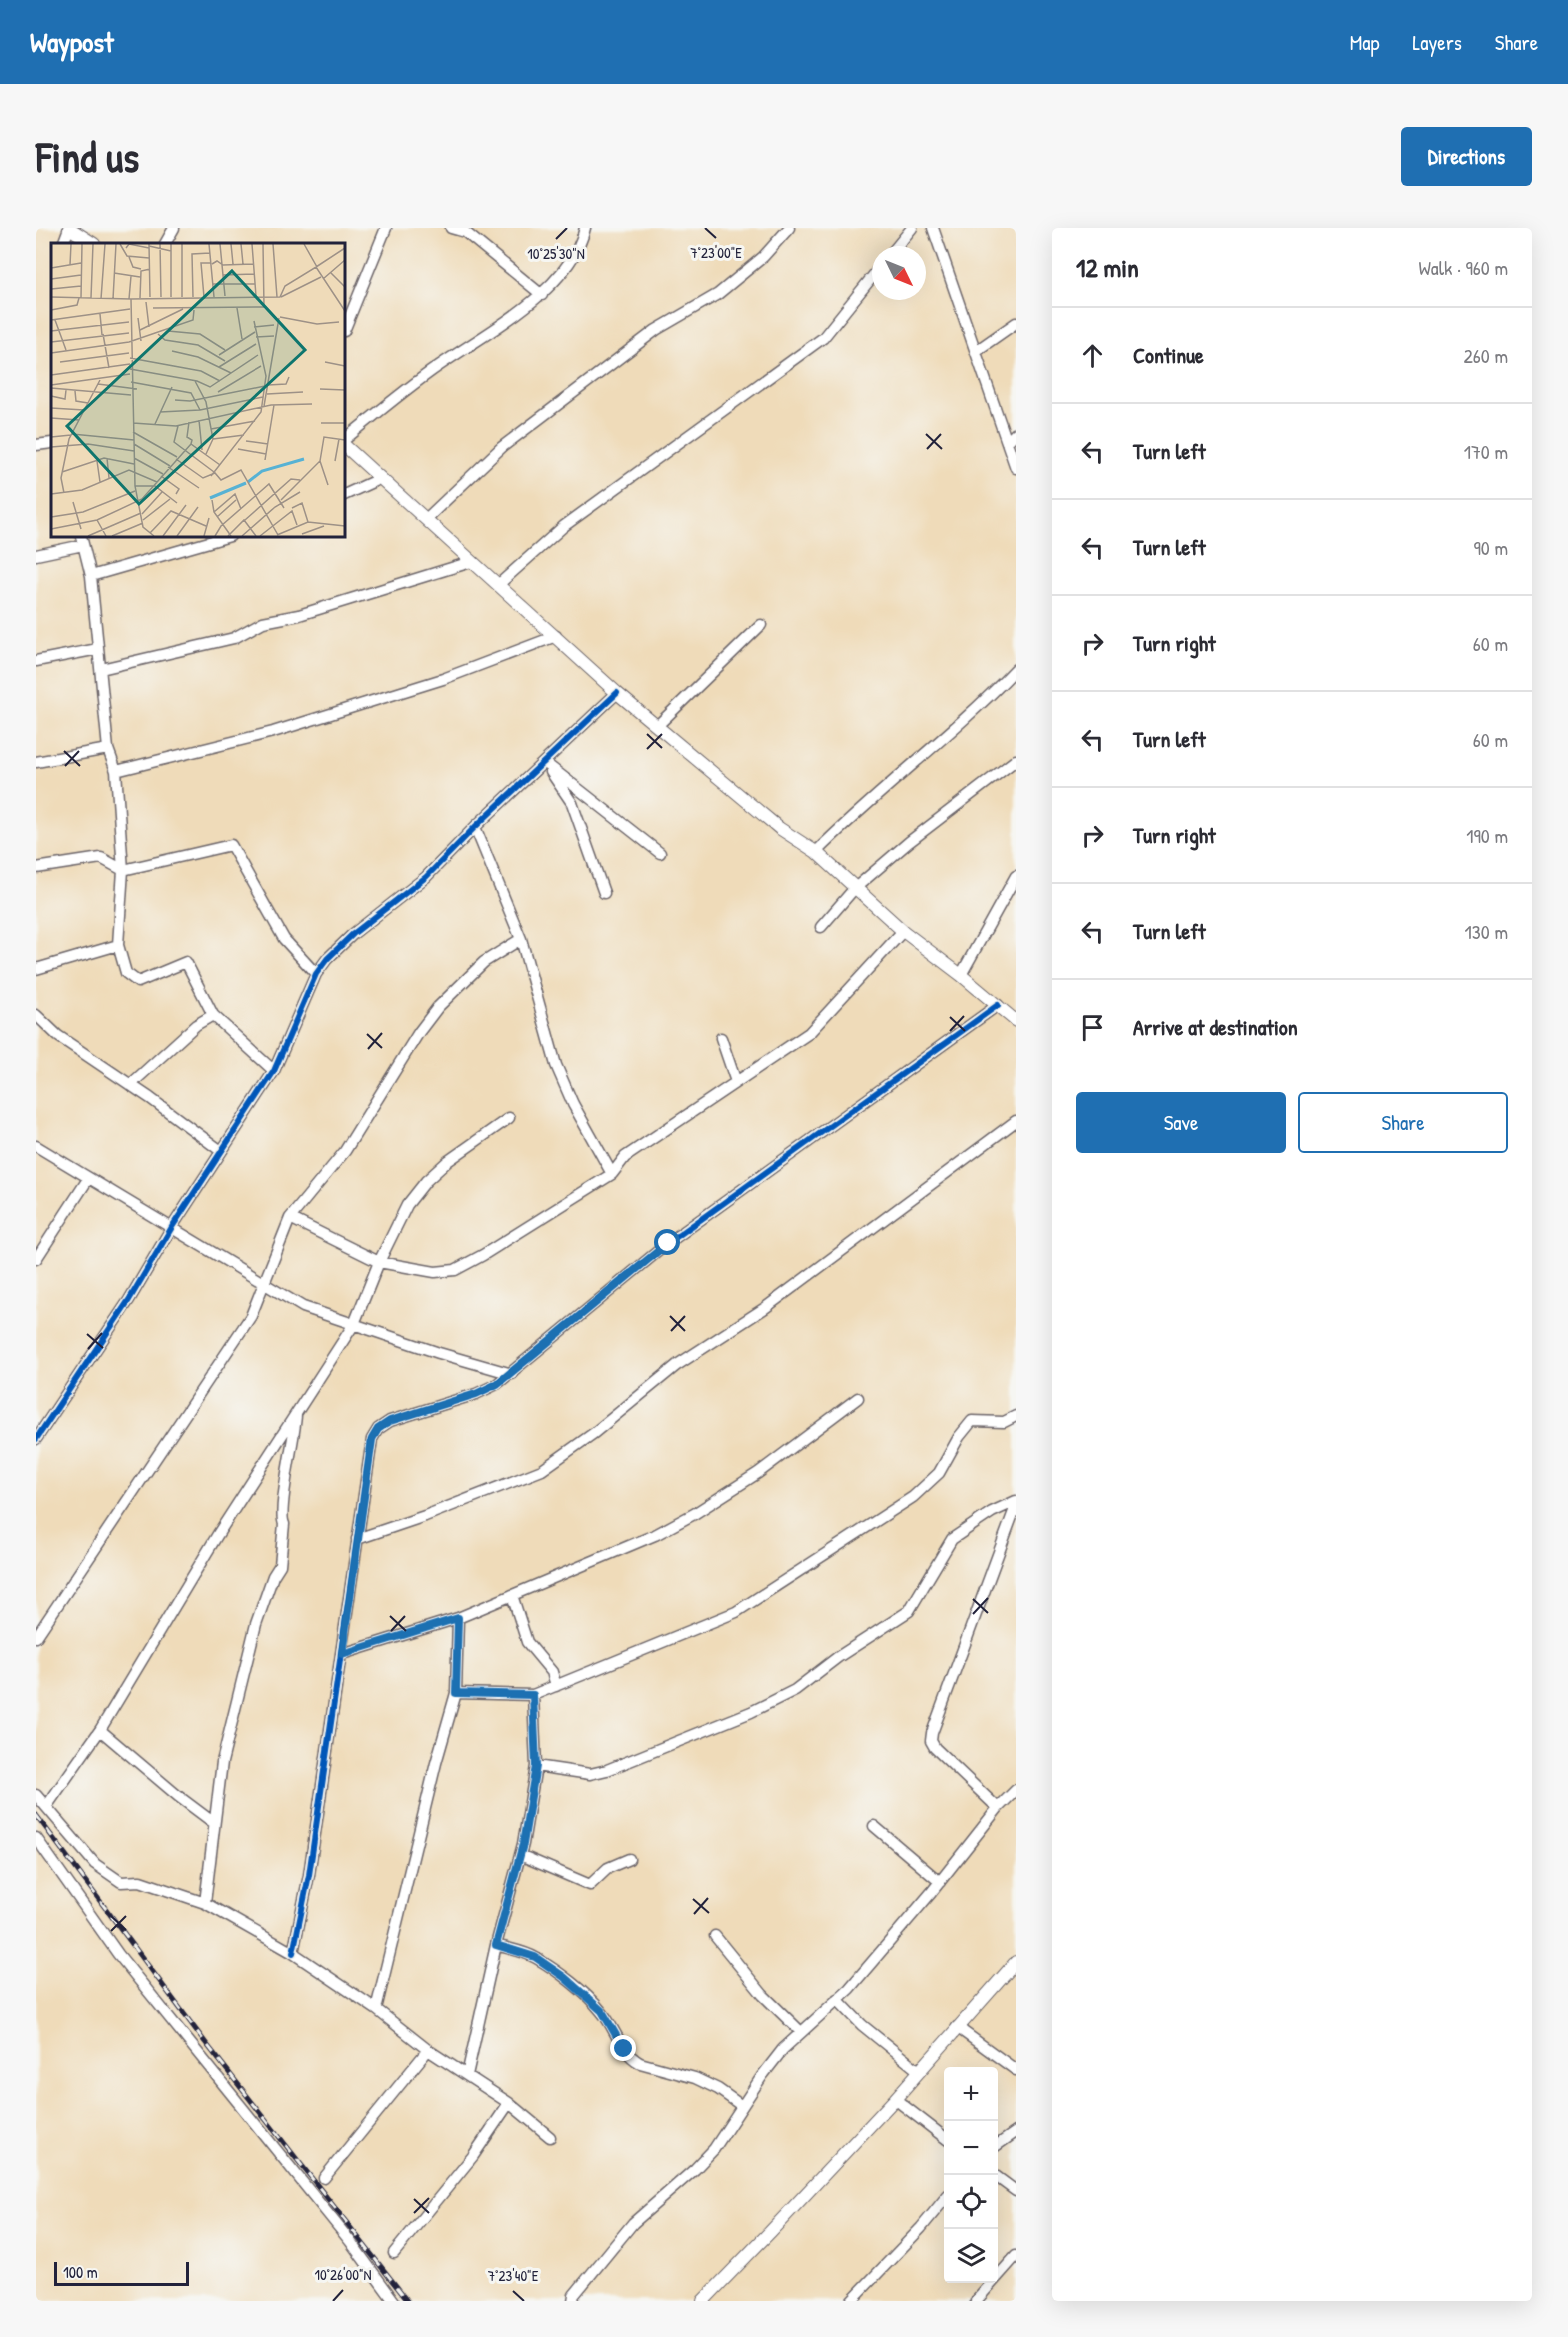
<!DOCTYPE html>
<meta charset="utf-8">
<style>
:root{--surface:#fff;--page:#f7f7f7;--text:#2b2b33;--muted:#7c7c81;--line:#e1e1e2;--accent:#1f6fb2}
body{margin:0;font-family:"Patrick Hand",sans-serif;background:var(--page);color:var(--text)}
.controls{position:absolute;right:18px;bottom:18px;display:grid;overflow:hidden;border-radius:6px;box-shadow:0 6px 24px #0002}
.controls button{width:54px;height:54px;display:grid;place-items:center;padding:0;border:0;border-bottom:2px solid var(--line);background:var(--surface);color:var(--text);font:30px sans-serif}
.compass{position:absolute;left:836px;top:18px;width:54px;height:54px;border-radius:50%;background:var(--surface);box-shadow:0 6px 24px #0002;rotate:133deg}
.scale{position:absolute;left:18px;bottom:15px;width:135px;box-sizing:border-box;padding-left:6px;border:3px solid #22223b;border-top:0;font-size:16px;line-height:21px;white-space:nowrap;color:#22223b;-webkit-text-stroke:4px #f6f6f2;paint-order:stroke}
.stop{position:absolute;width:18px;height:18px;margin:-14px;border:4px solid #1f6fb2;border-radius:50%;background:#fff}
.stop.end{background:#1f6fb2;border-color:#fff;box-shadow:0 2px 6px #0008}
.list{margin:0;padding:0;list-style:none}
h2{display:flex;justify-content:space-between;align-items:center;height:78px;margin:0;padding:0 24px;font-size:26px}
h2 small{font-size:20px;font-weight:400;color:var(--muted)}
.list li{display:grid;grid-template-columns:39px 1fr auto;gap:18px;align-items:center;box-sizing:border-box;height:96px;padding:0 24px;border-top:2px solid var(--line)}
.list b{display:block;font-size:22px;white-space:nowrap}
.list em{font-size:20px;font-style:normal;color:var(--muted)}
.actions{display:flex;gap:12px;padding:18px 24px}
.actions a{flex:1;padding:14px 0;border:2px solid var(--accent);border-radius:6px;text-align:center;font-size:21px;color:var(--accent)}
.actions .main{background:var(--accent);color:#fff}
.icon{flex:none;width:33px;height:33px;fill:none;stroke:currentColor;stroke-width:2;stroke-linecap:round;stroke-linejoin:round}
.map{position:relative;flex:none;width:980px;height:2073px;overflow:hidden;border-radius:6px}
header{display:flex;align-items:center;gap:36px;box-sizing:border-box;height:84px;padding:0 30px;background:var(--accent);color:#fff}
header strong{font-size:28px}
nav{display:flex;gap:33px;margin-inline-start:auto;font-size:21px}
.intro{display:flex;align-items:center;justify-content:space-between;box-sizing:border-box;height:144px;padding:0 36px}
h1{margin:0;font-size:42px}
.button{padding:15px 27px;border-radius:6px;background:var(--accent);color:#fff;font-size:21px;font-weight:700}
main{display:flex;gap:36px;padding:0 36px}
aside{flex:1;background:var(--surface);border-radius:6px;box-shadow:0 6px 24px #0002}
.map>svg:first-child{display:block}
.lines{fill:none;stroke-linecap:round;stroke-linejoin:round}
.minor-casing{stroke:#6a6367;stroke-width:13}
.tertiary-casing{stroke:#6a6367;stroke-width:14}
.minor{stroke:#fff;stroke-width:10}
.tertiary{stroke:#fff;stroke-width:12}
.rail-casing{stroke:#22223b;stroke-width:5}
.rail{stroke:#f6f6f2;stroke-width:3;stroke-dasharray:9;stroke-linecap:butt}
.cycleway-casing{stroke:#f6f6f2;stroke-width:10}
.cycleway{stroke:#0057b8;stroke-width:6}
.route{stroke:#1f6fb2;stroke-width:8}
.ticks{fill:none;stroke:#22223b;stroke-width:2}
.inset-river{fill:none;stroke:#57b2d4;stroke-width:3}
.inset-road{fill:none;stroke:#9d9187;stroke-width:1.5}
.view{fill:#0f766e;fill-opacity:0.15;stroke:#0f766e;stroke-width:3}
.inset-edge{fill:none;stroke:#22223b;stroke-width:3}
.ticks-label{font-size:15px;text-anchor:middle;fill:#22223b;stroke:#f6f6f2;stroke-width:6;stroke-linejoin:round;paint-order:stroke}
</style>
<header>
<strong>Waypost</strong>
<nav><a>Map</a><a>Layers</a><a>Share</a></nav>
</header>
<div class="intro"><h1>Find us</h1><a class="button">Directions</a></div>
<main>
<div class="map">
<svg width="980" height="2073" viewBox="0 0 980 2073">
<rect width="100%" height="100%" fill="#f6f6f2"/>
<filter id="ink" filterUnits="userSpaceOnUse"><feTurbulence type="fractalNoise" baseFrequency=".0167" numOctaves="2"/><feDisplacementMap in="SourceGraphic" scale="12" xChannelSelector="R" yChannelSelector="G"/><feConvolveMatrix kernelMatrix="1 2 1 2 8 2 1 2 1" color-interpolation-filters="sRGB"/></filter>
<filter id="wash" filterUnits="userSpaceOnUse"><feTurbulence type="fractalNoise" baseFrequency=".008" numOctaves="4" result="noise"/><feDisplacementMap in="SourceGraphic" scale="24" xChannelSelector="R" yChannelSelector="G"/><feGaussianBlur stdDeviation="1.35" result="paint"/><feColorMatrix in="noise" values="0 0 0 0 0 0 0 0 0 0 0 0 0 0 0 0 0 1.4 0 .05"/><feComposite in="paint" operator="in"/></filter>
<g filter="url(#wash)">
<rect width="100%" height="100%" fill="#efdbb9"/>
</g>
<g filter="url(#ink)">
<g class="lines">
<defs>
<path id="minor" d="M415 0 429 4 506 67
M897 0 980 240
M27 16 33 0
M129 16 138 0
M854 27 876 0
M308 103 350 0
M940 123 980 95
M308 212C336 189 365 165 394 144 446 106 534 65 549 0
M971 214 980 205
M0 217 16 215
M308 267 345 250
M390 291 466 219 620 102 682 66 727 29 753 0
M45 308 55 348 72 521 80 543 87 642 82 717 90 745 102 754 150 734 177 787 238 843
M0 327 47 317
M55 348 194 308
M462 357 528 298 787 110 845 38
M0 433 62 421
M65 441 198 410 227 394 263 387 435 334
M621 498 725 397
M0 534 72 521
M508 534 624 625
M80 543 237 504 407 451 520 408
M515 544 536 575 568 665
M439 599 485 711 520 837 537 876 576 946
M780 624C844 560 917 507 980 441
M0 640 65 630 87 642 195 617 248 711 280 746
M785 699 818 661 873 614 980 532
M0 741 82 717
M925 747 980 648
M0 787 22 808 114 870 185 923
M685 810 700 854
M94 857 160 797 177 787
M0 918 267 1079 403 1125 476 1146
M254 990 343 1034 399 1044 419 1042 447 1027 576 946 589 929 773 805 867 703
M0 1031 52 951
M0 1211 93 1072 136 999 238 843 280 746 291 731 317 706 390 649 439 599 581 465
M321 1311 389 1288 506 1242 558 1205 641 1137 729 1080 980 893
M476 1367 491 1414 516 1444 520 1458
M0 1409 215 1088 254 990 309 923 383 804 402 779 448 734 485 711
M306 1426 422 1390 619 1307 658 1286 722 1245 822 1170
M420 1465 497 1467 700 1384 877 1269 903 1245 923 1209 936 1193 968 1194 980 1188
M64 1502 142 1568 178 1595
M500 1538 554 1546 571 1542 715 1484 759 1462 802 1429 873 1383 916 1311 956 1284 980 1273
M0 1567 59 1636 85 1654 104 1653 169 1675 257 1725 340 1781 392 1822 473 1875 514 1909
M10 1579 64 1502 182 1306 318 1096 343 1034 371 977 390 953 412 933 473 890
M962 1580 899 1520 895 1513 896 1505 980 1278
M838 1598 904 1654
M0 1610 82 1726 314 2013 358 2073
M484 1627 554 1657 572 1640 593 1631
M169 1675 186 1534 220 1396 237 1348 244 1337 248 1296C241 1282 259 1210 260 1187
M679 1708 727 1767 765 1804
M460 1717C473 1721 488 1723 500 1730 521 1742 550 1764 565 1783 580 1800 583 1823 604 1835L659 1850 682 1861 706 1878
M257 1725 273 1647 336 1211 342 1201 354 1193 440 1166 461 1156 632 1015 962 777
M801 1771 826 1797 883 1843
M340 1781 400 1535 420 1465 422 1390
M921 1799 980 1842
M431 1847 460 1717 487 1616 500 1538 497 1467
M859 1871 912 1912
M957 1920 980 1904
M957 1946 980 1963
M288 1950 392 1822
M358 2025 437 1928 473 1875
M537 2073 538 2067 597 1995 659 1941 678 1921 726 1848 747 1821 813 1761 895 1665 962 1580 980 1562
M815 2073 885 2000 912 1967
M940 2073 980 2028"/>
<path id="tertiary" d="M33 0 58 16
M308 217 581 465 743 600 780 624 867 703 925 747 980 793
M667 2073 735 2003 859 1871 980 1734"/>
</defs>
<use href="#minor" class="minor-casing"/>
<use href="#tertiary" class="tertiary-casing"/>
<use href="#minor" class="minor"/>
<use href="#tertiary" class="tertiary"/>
<defs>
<path id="rail" d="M0 1587 169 1814 372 2073"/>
</defs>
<use href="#rail" class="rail-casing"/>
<use href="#rail" class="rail"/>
<defs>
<path id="cycleway" d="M0 1211 93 1072 136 999 238 843 280 746 291 731 317 706 390 649 439 599 581 465
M257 1725 273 1647 336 1211 342 1201 354 1193 440 1166 461 1156 632 1015 962 777"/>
</defs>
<use href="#cycleway" class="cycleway-casing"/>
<use href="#cycleway" class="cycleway"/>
</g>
</g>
<g class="lines" filter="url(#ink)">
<path class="route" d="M588 1821 566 1783 528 1749 499 1729 460 1717 487 1616 500 1538 497 1467 420 1465 422 1390 306 1426 336 1211 342 1201 354 1193 440 1166 461 1156 632 1015"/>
</g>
<path class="ticks" d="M669 0 680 10M520 11 531 0M890 206 906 221M891 221 905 206M611 506 626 520M611 521 626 506M28 523 44 538M29 538 43 523M914 789 929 803M914 803 928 788M331 806 346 820M332 821 346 805M634 1088 649 1103M635 1103 649 1088M51 1106 67 1120M52 1121 66 1105M937 1371 952 1385M937 1386 952 1370M354 1388 370 1403M355 1403 369 1388M657 1671 673 1685M658 1686 672 1670M75 1688 90 1702M75 1703 90 1688M378 1971 393 1985M378 1985 393 1970M477 2063 488 2073M297 2073 307 2062"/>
<g transform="translate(15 15)">
<rect width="294" height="294" fill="#efdbb9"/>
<path class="inset-river" d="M197 239 211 228 253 216M159 255 195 240"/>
<path class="inset-road" d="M69 1 76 13 98 15M98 1 99 54M109 1 110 54M131 1V54M158 1 163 54M169 1 174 53M180 1 182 21M190 1 192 21M201 1 205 53M222 1 226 54M253 1 266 24M98 3 120 8M75 5 78 1 98 5M78 14 82 24 90 26M161 21 166 18 172 22 202 21M19 22 20 1M265 24 294 5M0 25 30 20M63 30 89 34M280 30 294 44M172 32 203 31M0 36 30 32M272 36 294 17M162 41H204M0 46 30 43M0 54 80 56M120 54V1M142 54 141 11 159 10M153 54 150 20H160M230 54 270 34M30 55 31 1M40 55 42 1M89 55 90 28 99 26M50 56 54 1M62 56 65 1M78 56 80 33M95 59 98 84M102 65 213 64 212 1M186 65 191 96M0 67 26 62 28 55M49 71 51 92M229 74 266 81 288 79M87 75 90 98M0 77 79 66M4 77 15 107M203 84 223 82M89 87 132 66M0 88 78 79M117 88 149 91 174 107M52 91 58 125M107 91 114 97 147 102 174 118M205 94 223 93M0 99 78 90M78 99 142 77 143 67M121 108 147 114 180 130M0 110 78 99M168 112 204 89M79 115 150 128 169 138M9 119 78 110M274 119 294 123M168 124 205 101M79 126 146 138 159 144 207 112M0 132 79 121M144 138 155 159 162 196 155 211M80 139 140 150 149 167M47 141 86 146M0 142 79 131M217 142 235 141 238 134M0 145 80 152M269 146 294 147M24 148 25 158 37 160M167 149 210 123M216 151 252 149M0 153 14 156 15 147M124 157 139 158 214 143M213 163 228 75M0 165 33 167M109 169 149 167 212 154M0 175 28 177M148 177 151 207M138 179 136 194 141 197 140 201 169 222M82 180 125 183 220 162 261 161M270 180H294M104 181 121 144M127 183 123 199 163 229M160 186 204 178M82 189 126 214M21 191 83 197M0 194 20 192M162 196 193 192M195 198 217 201M83 201 119 223M0 204 37 201 83 208M187 206 215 211M56 215 58 235M83 215 112 231M125 216 152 235 164 230 170 237 190 227 227 292M214 217 223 162M46 218 49 239M269 218 277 242M284 218 288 196M117 224 148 245M11 229 53 215 83 221M110 233 128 246 125 251M160 233 210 169 215 133 203 78M84 243H104L126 260M13 250 10 235 18 196 49 137M0 251 31 247 78 227 106 239M161 257 163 269 180 293M230 257 269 218 273 194 294 197M22 259 30 286M241 265 251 260 257 279M163 269 184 251 190 266M91 271 111 249M0 274 32 269 84 248M166 274 185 257M46 277 55 293M92 277 119 256M194 277 240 236 249 237M0 286 46 277 91 256 140 201M99 290 120 268 155 283M251 291 273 283M226 292 257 279 294 283M37 293 90 270M61 293 92 280M103 293 92 284 84 243 80 56 229 54 234 43 265 24 294 68M112 293 135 262M126 293 147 264M153 293 158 275M164 293 170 283 218 241 233 265M177 293 193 277 205 293M191 293 224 264 249 249M209 293 241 268 246 282"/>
<path class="view" d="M181 28 254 107 88 261 16 183Z"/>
<rect width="294" height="294" class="inset-edge"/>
</g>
<g class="ticks-label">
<text x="680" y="30">7°23'00"E</text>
<text x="520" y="31">10°25'30"N</text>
<text x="307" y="2052">10°26'00"N</text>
<text x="477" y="2053">7°23'40"E</text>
</g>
</svg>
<div class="controls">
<button>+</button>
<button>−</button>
<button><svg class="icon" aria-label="locate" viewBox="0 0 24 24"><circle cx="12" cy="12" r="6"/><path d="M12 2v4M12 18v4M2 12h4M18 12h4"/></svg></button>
<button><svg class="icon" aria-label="layers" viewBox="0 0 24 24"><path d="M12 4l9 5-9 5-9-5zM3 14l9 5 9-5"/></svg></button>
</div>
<svg class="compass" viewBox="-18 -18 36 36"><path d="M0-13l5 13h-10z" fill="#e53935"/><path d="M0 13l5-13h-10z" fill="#7c7c81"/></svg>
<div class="scale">100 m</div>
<div class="stop" style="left:632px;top:1015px"></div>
<div class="stop end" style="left:588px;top:1821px"></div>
</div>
<aside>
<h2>12 min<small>Walk · 960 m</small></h2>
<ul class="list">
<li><svg class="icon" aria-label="ahead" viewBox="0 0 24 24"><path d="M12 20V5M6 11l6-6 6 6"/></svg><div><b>Continue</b></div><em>260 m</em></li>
<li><svg class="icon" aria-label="left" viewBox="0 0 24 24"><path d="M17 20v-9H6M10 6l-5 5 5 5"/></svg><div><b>Turn left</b></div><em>170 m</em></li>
<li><svg class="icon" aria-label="left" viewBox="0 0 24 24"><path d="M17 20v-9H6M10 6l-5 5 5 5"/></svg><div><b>Turn left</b></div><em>90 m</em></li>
<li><svg class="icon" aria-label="right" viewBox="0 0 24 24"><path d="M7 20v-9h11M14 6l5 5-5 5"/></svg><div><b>Turn right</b></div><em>60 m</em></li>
<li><svg class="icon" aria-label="left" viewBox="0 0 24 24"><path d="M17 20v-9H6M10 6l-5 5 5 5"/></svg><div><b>Turn left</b></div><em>60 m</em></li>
<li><svg class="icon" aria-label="right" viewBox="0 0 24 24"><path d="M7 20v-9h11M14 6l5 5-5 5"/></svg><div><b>Turn right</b></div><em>190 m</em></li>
<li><svg class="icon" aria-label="left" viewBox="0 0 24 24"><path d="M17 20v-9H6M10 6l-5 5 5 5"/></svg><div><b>Turn left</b></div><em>130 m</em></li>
<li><svg class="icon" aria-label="arrive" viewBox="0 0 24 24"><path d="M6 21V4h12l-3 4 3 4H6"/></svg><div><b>Arrive at destination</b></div></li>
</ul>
<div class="actions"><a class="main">Save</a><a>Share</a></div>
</aside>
</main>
